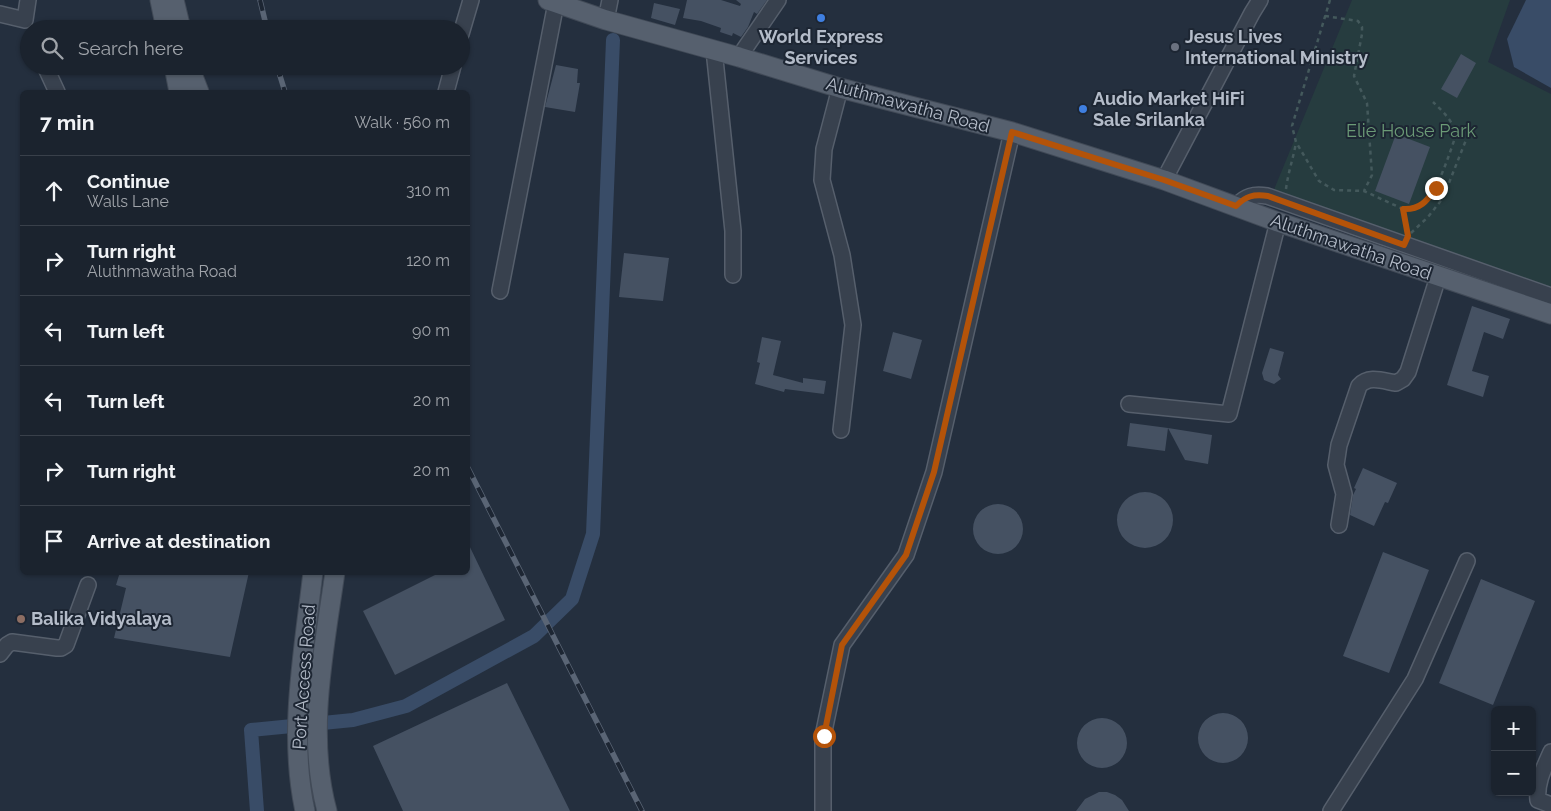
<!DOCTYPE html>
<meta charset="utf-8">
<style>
:root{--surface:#1b232e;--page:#282f3a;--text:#f1f3f6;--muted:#a0a4aa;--line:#39404a}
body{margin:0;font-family:Raleway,sans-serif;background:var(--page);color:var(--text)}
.controls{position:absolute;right:15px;bottom:15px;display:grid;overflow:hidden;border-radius:8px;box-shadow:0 1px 4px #0004}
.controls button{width:45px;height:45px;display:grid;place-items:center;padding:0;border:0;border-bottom:1px solid var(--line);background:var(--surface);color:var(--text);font:25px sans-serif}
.stop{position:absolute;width:15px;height:15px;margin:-11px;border:4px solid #b45309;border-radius:50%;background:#fff}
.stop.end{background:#b45309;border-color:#fff;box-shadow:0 1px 5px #0008}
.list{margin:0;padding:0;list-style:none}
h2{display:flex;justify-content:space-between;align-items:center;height:65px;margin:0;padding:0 20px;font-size:21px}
h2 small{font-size:16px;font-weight:400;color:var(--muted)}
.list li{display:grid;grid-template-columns:32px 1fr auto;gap:15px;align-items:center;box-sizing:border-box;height:70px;padding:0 20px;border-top:1px solid var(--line)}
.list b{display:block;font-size:19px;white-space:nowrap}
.list p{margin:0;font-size:16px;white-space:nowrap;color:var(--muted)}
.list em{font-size:16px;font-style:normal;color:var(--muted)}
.icon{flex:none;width:28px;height:28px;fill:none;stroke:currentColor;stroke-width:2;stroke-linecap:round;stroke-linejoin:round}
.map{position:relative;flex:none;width:1551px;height:811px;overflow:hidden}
.search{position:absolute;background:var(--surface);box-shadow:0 1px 4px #0004;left:20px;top:20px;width:450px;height:55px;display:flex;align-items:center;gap:12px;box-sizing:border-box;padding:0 18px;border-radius:28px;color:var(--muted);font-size:19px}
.panel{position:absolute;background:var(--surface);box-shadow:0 1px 4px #0004;left:20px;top:90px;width:450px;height:485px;border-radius:8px}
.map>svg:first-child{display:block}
.green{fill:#263c3f}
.water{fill:#394c67}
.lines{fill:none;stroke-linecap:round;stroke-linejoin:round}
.canal{stroke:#394c67;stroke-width:14}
.building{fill:#455162}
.minor-casing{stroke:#565f6c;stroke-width:18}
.major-casing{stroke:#414a57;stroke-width:21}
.path{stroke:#44595c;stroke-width:2.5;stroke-dasharray:4 4;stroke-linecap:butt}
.minor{stroke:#38414e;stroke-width:15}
.major{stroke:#56606e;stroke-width:19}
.rail-casing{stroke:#5a6575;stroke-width:5.5}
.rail{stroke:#1d2633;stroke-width:4;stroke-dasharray:11;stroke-linecap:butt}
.route{stroke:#b45309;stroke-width:6}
.shop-dot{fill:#3f7fe0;stroke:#1d2633;stroke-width:2}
.worship-dot{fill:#6b7280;stroke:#1d2633;stroke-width:2}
.education-dot{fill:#8d6e63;stroke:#1d2633;stroke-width:2}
.labels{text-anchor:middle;stroke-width:4;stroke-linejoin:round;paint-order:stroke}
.poi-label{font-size:18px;font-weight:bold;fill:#b4bcc9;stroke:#1d2633;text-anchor:start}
.street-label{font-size:18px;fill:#b4bcc9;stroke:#1d2633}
.park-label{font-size:18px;fill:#6b9a76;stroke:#1d2633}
</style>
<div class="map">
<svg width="1551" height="811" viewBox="0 0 1551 811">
<rect width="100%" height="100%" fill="#242f3e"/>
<path class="green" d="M1352 0H1510L1488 62 1551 94V291L1273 192Z"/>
<path class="water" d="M1526 0H1551V88L1514 67 1507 39Z"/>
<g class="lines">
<path class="canal" d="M257 811 251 730 353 720 406 706 534 636 572 599 593 534 613 40"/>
</g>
<path class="building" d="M687 0H721L740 6 741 4 736 0H767L757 14 754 12 748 27 741 37 733 33 732 36 720 32 721 28 701 21 683 18Z
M654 3 680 9 675 25 651 18Z
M1461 54 1476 63 1457 98 1441 89Z
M556 65 578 69 577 83H580L575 112 545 107Z
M1396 134 1430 147 1409 204 1375 191Z
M624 253 669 258 663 301 619 297Z
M1472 306 1510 319 1503 339 1484 332 1472 371 1489 376 1483 397 1447 385Z
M893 332 922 340 911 379 883 371Z
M762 337 781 341 773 375 803 383V378L826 381 824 394 785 389 784 392 755 384 760 363 757 362Z
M1270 348 1284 352 1278 375 1281 379 1274 384 1264 380 1262 373Z
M1130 423 1168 428 1165 451 1127 446Z
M1168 428 1212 435 1208 464 1185 460Z
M1363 468 1397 483 1388 503 1385 502 1374 526 1350 515 1353 495 1356 489 1354 488Z
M1117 520a28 28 0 1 1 56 0a28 28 0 1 1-56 0Z
M973 529a25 25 0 1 1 50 0a25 25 0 1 1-50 0Z
M468 543 505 620 395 675 363 611 441 572H468Z
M1383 552 1429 570 1389 673 1343 656Z
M120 572H249L230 657 114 638 126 588 116 585Z
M1481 579 1535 601 1493 705 1439 683Z
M507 683 570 811H403L373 746Z
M1198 738a25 25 0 1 1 50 0a25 25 0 1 1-50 0Z
M1077 743a25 25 0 1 1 50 0a25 25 0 1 1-50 0Z
M1099 792H1107L1115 795 1122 800 1129 811H1076L1085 799Z"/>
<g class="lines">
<defs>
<path id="minor" d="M0 14 25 20
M25 20 28 0
M606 20 610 0
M461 34 471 0
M714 50 733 231V275
M739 57 778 0
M45 66 57 92
M840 88 824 149 822 180 842 255 853 325 841 430
M446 92 453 66
M1164 180 1252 13 1260 0
M1236 206C1246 196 1253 194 1267 196L1551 296
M500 291 556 3
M1129 404 1229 414 1278 222
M1339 525 1344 494 1336 465 1339 445 1359 386C1369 375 1383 381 1396 383L1403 379 1408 372 1438 277
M0 654 7 645 12 642 57 648H61L66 645 88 585
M1551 752C1544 768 1536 783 1538 800L1551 805
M823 811V736L842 645 906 555 934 472 1012 132
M1331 811 1415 679 1467 561"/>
<path id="major" d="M160 0 166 29
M174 0 181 29
M548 0 606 20 739 57 840 88 1012 132 1164 180 1278 222 1551 314
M174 66 179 92
M189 66 199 92
M305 811C288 733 304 651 313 572
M327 811C306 734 324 650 335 572"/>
</defs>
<use href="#minor" class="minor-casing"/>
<use href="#major" class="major-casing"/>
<path class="path" d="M1330 0 1292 126 1296 142 1319 181 1334 190 1364 191 1403 209 1407 232
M1325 16 1358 21 1362 27V34L1354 76 1367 103 1372 175 1364 191
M1286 189C1288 173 1293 159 1296 143
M1403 209C1409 209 1416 209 1422 205 1436 197 1450 152 1456 135 1453 120 1443 112 1433 102
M1411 233 1428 217 1443 198 1466 140"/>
<use href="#minor" class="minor"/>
<use href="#major" class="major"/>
<defs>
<path id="rail" d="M260 0 267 29
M277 66 285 92
M468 468 642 811"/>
</defs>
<use href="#rail" class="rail-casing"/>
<use href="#rail" class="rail"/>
</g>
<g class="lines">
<path class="route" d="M824 736 842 645 906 555 934 472 1012 132 1164 180 1236 206C1246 196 1253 194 1268 196L1404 245 1408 236 1403 209C1420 210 1427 201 1436 188"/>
</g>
<g class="shop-dot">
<circle cx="821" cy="18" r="5"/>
<circle cx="1083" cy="109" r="5"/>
</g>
<circle class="worship-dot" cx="1175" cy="47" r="5"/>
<circle class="education-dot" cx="21" cy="619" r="5"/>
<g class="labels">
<g class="poi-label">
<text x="821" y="43" text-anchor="middle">World Express<tspan x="821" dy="21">Services</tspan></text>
<text x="1185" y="43">Jesus Lives<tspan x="1185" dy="21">International Ministry</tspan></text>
<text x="1093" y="105">Audio Market HiFi<tspan x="1093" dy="21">Sale Srilanka</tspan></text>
<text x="31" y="625">Balika Vidyalaya</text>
</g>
<g class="street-label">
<text transform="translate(908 105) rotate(15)" y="6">Aluthmawatha Road</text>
<text transform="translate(1351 247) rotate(19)" y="6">Aluthmawatha Road</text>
<text transform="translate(304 677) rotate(-86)" y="6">Port Access Road</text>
</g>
<g class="park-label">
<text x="1411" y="137">Elie House Park</text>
</g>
</g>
</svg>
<div class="controls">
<button>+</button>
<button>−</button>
</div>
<div class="stop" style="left:824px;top:736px"></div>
<div class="stop end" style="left:1436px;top:188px"></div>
<div class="search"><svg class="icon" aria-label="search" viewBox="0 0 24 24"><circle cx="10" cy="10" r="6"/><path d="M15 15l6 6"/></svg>Search here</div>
<section class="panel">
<h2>7 min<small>Walk · 560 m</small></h2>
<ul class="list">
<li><svg class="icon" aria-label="ahead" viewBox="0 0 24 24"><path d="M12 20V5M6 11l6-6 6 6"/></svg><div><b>Continue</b><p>Walls Lane</p></div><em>310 m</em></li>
<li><svg class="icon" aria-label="right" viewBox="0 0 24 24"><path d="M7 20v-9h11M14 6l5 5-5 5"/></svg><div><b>Turn right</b><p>Aluthmawatha Road</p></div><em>120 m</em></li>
<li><svg class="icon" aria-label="left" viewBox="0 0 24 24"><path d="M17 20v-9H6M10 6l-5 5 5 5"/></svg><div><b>Turn left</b></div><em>90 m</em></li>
<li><svg class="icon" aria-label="left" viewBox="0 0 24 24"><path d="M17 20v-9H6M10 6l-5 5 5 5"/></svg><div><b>Turn left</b></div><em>20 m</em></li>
<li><svg class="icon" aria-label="right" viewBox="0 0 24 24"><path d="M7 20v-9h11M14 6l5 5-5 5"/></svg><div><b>Turn right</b></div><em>20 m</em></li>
<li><svg class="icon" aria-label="arrive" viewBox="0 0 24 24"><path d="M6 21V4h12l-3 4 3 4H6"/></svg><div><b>Arrive at destination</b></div></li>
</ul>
</section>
</div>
